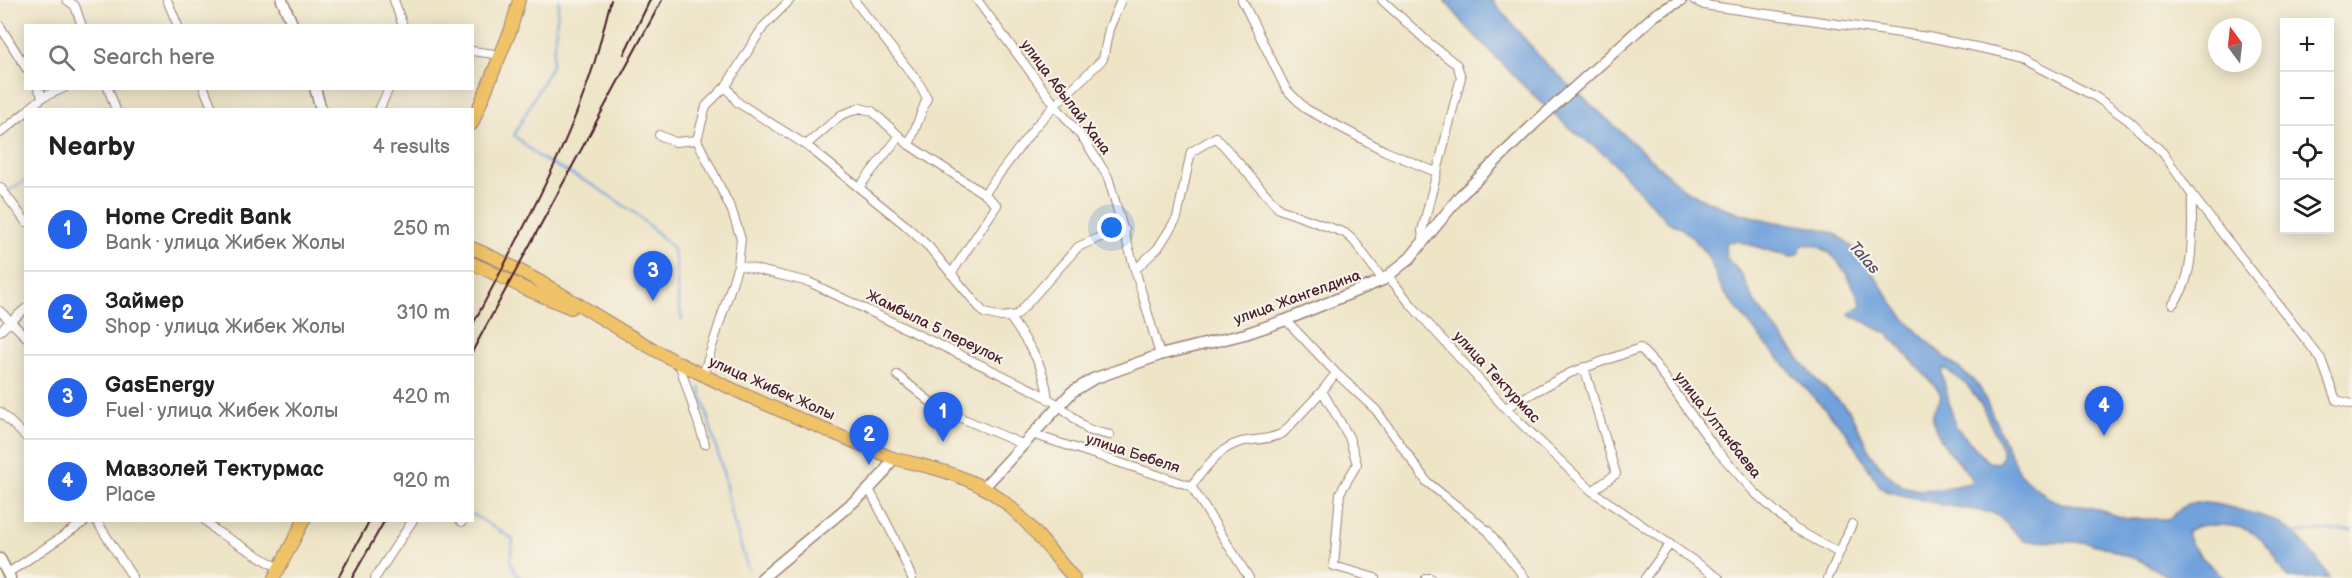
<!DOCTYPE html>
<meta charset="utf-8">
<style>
:root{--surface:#fff;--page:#f2f2f2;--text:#202124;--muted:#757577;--line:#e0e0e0;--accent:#2563eb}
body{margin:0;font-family:"Balsamiq Sans",sans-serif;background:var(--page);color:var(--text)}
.controls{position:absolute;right:18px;top:18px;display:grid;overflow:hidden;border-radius:0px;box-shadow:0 3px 15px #0003}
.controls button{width:54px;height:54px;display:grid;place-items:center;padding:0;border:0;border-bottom:2px solid var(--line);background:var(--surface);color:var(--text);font:30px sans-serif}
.compass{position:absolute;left:2208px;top:18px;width:54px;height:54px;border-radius:50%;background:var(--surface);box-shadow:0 3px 15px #0003;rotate:345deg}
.you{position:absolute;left:1112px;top:228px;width:21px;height:21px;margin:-15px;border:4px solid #fff;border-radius:50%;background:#1a73e8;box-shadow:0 0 0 9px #1a73e833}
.badge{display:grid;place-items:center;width:39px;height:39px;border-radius:50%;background:var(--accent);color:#fff;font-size:20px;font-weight:700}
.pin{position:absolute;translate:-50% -50px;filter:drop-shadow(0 2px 3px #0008)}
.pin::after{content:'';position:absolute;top:32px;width:21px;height:18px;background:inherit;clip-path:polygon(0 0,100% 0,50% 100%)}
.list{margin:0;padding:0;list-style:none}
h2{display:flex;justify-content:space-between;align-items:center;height:78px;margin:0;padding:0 24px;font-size:26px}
h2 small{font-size:20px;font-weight:400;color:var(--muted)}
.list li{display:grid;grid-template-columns:39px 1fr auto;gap:18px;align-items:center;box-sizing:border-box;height:84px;padding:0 24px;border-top:2px solid var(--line)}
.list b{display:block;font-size:22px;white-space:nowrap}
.list p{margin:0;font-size:20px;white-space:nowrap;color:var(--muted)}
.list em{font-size:20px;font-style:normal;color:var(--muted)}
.icon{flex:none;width:33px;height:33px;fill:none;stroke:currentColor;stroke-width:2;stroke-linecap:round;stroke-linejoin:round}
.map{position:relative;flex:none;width:2352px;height:578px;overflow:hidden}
.search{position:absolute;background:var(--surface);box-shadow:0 3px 15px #0003;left:24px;top:24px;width:450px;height:66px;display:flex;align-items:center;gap:15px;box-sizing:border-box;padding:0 21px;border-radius:0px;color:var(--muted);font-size:22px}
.panel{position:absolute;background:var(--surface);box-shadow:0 3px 15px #0003;left:24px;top:108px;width:450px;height:414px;border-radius:0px}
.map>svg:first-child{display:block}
.water{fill:#71a2dc;stroke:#5e6084;stroke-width:1.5;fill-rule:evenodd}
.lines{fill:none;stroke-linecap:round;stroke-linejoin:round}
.stream{stroke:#71a2dc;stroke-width:2}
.minor-casing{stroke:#9c8278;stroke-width:10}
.tertiary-casing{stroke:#9c8278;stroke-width:13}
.primary-casing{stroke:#9c8278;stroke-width:14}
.minor{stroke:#fff;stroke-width:8}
.tertiary{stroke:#fff;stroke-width:10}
.primary{stroke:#f0c369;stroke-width:12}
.rail{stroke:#4a1f2b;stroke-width:2}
.labels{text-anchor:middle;stroke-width:4.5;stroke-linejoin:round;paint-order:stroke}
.street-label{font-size:15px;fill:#4a1f2b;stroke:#f7f3e8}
.water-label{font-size:16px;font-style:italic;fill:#584d69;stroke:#f7f3e8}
</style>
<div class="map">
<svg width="2352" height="578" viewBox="0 0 2352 578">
<rect width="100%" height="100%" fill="#f7f3e8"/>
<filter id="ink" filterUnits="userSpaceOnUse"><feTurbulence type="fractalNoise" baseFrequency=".0167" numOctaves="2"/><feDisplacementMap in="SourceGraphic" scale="12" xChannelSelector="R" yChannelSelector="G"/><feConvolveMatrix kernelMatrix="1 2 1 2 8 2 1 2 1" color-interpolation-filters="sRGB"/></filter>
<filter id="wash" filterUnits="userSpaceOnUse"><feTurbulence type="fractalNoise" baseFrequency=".008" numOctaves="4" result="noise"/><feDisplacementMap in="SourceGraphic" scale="24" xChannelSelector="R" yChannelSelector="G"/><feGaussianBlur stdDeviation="1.35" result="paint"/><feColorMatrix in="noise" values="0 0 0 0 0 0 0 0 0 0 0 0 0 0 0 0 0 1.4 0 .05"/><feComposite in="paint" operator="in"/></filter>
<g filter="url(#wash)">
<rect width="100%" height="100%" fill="#eee4c6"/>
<path class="water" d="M1444 0H1492L1544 62 1685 190C1713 205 1745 216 1776 222 1795 225 1818 226 1835 234 1864 250 1881 291 1902 315 1923 340 1948 360 1973 380L1980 388 2020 475 2049 498 2061 504 2089 507 2127 519H2168L2187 504 2198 502 2221 505 2262 516 2278 523 2296 535 2321 565 2329 578H2288C2266 544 2260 524 2214 525 2204 525 2195 525 2187 531 2188 549 2212 566 2224 578H2171L2141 561 2101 546 2083 542 2024 541 1995 513 1943 505 1886 491 1879 485 1845 431 1763 341 1723 291 1707 255 1692 237 1681 228 1667 221 1608 157 1568 127 1526 88 1465 25ZM1737 241 1791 257 1798 255 1802 245C1834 240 1851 281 1862 305L1849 314 1888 334 1940 392C1943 402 1934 405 1933 414 1931 436 1959 462 1972 478L1971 483 1941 489 1918 490 1903 486 1885 472 1871 454 1849 410 1818 382 1755 303 1742 275 1726 257 1725 244 1728 242ZM1946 369 1968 386 1982 406 2002 449V458L1998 463 1988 462 1955 426 1942 375V370Z"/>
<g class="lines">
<path class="stream" d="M559 0 552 65 514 135 540 158 598 188 636 214 672 247 676 261 678 301 682 320
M8 191 26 180
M700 388 724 476 731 513 748 569
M472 514 513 539 510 562 519 578
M2295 535 2301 532 2352 530"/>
</g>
</g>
<g filter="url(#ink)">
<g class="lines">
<defs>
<path id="minor" d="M67 0 75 6 82 26
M167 0 178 26
M394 0 403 26
M854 0 919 83 927 98 909 145
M977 0 1055 105 1085 141 1108 177 1160 355
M1242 0 1286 89 1306 109 1385 151 1436 172
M1382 0 1429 43 1457 65 1461 77 1422 231 1424 242
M1694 0 1704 5 1928 37 2000 52 2020 58 2096 97 2128 120 2163 153 2192 195 2321 359 2336 400 2352 404
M0 26 26 68
M472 51 502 55
M726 86 737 102 806 145 904 224 929 247 984 313 1001 317 1017 315 1078 247 1098 238 1125 230
M38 88 43 97
M108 88 116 110
M204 88 213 110
M28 110 43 97 64 88
M379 110 389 88
M0 133 26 112
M659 135 675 142 697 140
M806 145 841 115 860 108 872 111 909 145 984 194
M0 187 26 222
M859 187 899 137
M738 265 809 282 1035 391 1059 405 1088 430 1110 435
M1135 270 1158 248 1177 218 1191 152 1216 137 1279 209 1345 233 1354 241 1383 280
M951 274 997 205 984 194 1035 127 1055 105 1103 59 1109 29 1121 0
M1388 276 1413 307 1505 408 1592 491 1719 578
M2173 304C2197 276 2191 230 2192 195
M0 311 26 337
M1009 316C1029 345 1044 363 1048 399
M1286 320 1336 373 1376 410 1427 482 1488 531 1525 578
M0 331 26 308
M679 363 705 444
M1584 367 1616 474 1592 491
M1336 373 1322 391 1349 437 1357 464 1340 493 1334 566 1375 578
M703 375 738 265 741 239 732 211 697 140 706 106 726 86 763 27 790 0
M897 375 938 408 1022 444
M1505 408 1570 373 1640 348 1656 365 1715 448 1754 492 1794 528 1839 553
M0 412 26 437
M1032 434 1191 486 1249 578
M1191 486C1205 469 1218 448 1241 442 1255 439 1270 440 1283 433L1322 391
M869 489 893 535 912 578
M96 520 133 578
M205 520 216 531 279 568
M460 520 462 522
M8 573 87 520
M375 578 413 520
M1426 578H1430
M1645 578 1670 544
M1828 578 1852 524"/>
<path id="tertiary" d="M282 0 293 26
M315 88 321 110
M983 488 1072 392 1093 379 1160 355 1245 334 1286 320 1383 280 1410 258 1461 195 1534 124 1655 15 1681 0
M0 559 10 578
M762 578 869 489 883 474 893 458"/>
<path id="primary" d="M472 124 511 29 519 0
M472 248C545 278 609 327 679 363 747 398 819 427 890 457 901 461 914 463 925 466 953 473 981 483 1003 501 1029 521 1052 554 1074 578
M472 263 530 291 571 308
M274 578 304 520"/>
</defs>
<use href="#minor" class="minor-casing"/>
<use href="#tertiary" class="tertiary-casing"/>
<use href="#primary" class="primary-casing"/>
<use href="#minor" class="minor"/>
<use href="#tertiary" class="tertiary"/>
<use href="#primary" class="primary"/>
<path class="rail" d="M624 54 650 0
M472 326C516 242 564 157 593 67 600 45 605 22 611 0
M472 352 662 0
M338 578 370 520
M352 578 385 520"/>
</g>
</g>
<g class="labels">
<g class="street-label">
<text transform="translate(1066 97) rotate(53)" y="5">улица Абылай Хана</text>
<text transform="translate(1297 297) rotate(-20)" y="5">улица Жангелдина</text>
<text transform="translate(935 327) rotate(26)" y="5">Жамбыла 5 переулок</text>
<text transform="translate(1497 377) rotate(47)" y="5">улица Тектурмас</text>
<text transform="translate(772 388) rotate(24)" y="5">улица Жибек Жолы</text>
<text transform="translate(1718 425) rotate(52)" y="5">улица Ултанбаева</text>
<text transform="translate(1133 453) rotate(18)" y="5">улица Бебеля</text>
</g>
<g class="water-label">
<text transform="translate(1865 257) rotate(49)" y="6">Talas</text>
</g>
</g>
</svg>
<div class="controls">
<button>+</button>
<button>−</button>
<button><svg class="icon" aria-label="locate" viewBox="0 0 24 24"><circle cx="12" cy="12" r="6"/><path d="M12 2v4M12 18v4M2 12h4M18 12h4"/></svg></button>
<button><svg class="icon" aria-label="layers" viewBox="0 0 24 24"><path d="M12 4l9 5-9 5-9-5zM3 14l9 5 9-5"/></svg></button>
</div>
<svg class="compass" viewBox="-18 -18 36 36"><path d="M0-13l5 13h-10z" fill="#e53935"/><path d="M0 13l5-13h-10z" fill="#757577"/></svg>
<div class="you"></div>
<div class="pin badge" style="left:943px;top:442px">1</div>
<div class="pin badge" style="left:869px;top:465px">2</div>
<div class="pin badge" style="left:653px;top:301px">3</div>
<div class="pin badge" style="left:2104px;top:436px">4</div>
<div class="search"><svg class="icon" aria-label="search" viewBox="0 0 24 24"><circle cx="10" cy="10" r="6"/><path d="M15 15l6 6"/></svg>Search here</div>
<section class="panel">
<h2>Nearby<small>4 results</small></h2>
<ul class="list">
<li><span class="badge">1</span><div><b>Home Credit Bank</b><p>Bank · улица Жибек Жолы</p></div><em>250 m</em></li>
<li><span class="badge">2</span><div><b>Займер</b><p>Shop · улица Жибек Жолы</p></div><em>310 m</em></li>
<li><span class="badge">3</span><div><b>GasEnergy</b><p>Fuel · улица Жибек Жолы</p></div><em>420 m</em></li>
<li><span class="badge">4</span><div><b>Мавзолей Тектурмас</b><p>Place</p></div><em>920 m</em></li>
</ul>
</section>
</div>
